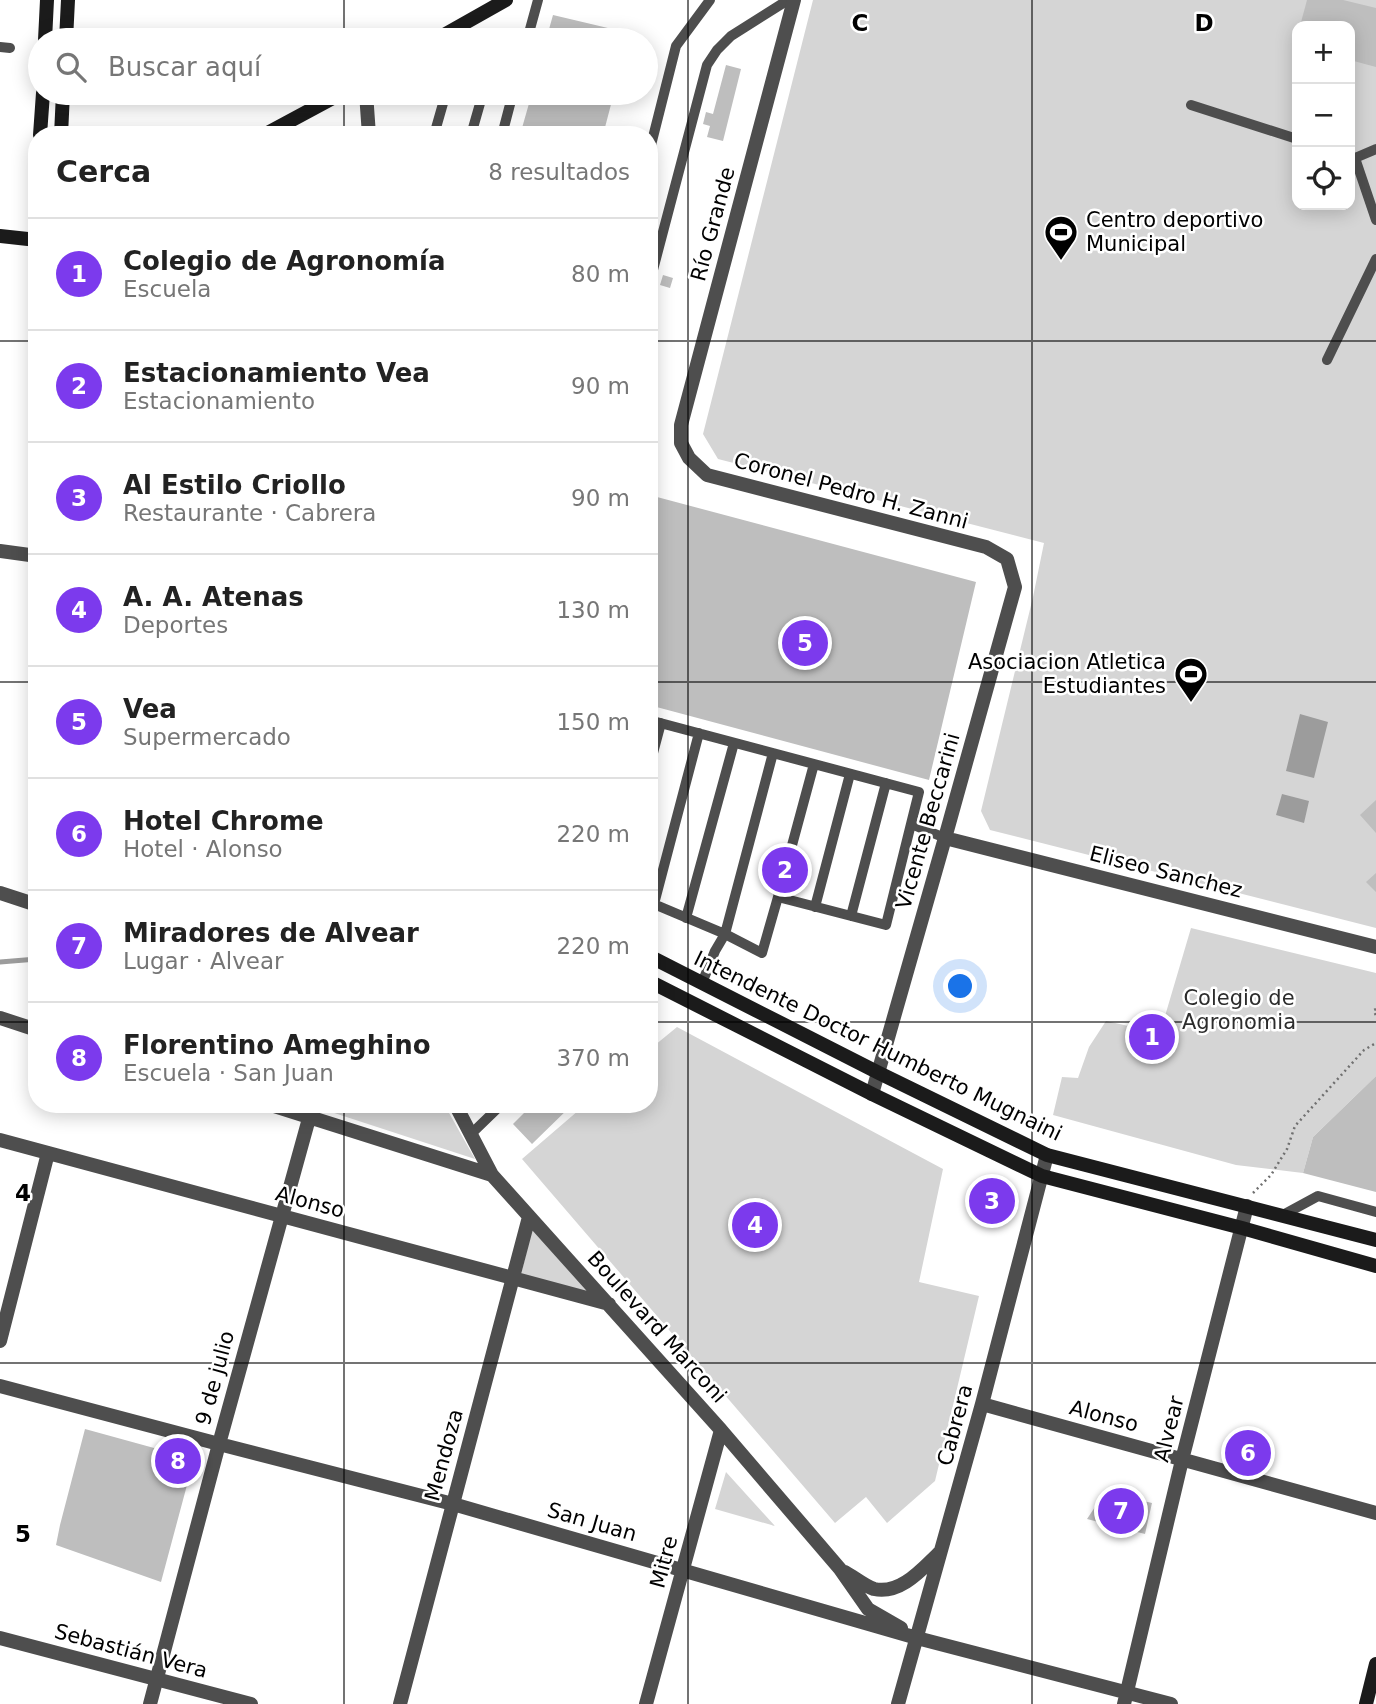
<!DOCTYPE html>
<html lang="es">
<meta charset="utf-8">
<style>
:root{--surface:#fff;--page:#f2f2f2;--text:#222;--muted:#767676;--line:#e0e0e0;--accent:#7c3aed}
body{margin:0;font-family:"DejaVu Sans",sans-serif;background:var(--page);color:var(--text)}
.controls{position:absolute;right:21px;top:21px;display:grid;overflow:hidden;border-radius:14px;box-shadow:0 4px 18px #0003}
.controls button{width:63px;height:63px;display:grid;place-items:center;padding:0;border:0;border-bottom:2px solid var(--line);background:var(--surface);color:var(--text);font:35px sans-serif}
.you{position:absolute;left:961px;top:987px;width:24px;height:24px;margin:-18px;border:5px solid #fff;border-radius:50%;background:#1a73e8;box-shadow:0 0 0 10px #1a73e833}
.badge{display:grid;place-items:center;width:46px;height:46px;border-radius:50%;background:var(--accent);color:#fff;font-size:23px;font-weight:700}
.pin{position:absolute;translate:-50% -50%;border:4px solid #fff;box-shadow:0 2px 7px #0006}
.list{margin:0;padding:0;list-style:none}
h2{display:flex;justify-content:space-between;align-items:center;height:91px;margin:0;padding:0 28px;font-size:30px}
h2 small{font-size:23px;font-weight:400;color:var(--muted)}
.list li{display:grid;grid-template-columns:46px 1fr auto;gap:21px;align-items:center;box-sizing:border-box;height:112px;padding:0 28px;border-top:2px solid var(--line)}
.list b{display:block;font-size:26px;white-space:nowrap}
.list p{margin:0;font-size:23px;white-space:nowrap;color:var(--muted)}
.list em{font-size:23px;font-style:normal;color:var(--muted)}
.icon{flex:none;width:38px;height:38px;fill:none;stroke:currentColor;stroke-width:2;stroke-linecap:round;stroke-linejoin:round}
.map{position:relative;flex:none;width:1376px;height:1704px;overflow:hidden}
.search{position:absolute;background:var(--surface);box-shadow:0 4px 18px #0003;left:28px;top:28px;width:630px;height:77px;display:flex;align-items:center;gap:18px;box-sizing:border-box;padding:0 24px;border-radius:38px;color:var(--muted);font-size:26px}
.panel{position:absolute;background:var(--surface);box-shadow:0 4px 18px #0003;left:28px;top:126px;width:630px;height:987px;border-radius:28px}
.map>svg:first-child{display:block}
.green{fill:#d5d5d5;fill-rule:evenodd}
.water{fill:#9c9c9c}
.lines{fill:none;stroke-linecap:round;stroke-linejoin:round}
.stream{stroke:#9c9c9c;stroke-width:5}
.building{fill:#bebebe}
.path{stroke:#707070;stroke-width:2.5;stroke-dasharray:2 3.5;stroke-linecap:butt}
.lane{stroke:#4e4e4e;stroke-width:10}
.street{stroke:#4e4e4e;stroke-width:14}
.secondary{stroke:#1b1b1b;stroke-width:14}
.grid{fill:none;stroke:#000;stroke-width:2;stroke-opacity:0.55}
.labels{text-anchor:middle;stroke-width:5;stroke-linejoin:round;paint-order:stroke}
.poi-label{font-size:21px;fill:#000;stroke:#fff;text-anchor:start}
.street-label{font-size:21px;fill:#000;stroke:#fff}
.park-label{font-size:21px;fill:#2c2c2c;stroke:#fff}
.grid-label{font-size:23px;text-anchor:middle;font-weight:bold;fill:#000;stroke:#fff;stroke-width:5;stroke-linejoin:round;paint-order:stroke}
</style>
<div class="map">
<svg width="1376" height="1704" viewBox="0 0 1376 1704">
<rect width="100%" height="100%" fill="#fff"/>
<path class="green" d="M813 0H1376V928L990 830 981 811 1033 597 1044 543 718 459 703 434ZM1297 26H1350V205H1297Z
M1191 928 1376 973V1076L1313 1137 1303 1173 1236 1165 1053 1115 1062 1077 1078 1078 1089 1047 1106 1021 1160 1033Z
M677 1027 943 1169 919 1282 979 1296 935 1481 887 1523 866 1497 835 1523 522 1159 586 1104H649V1050Z
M324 1104H444L475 1159 322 1109Z
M532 1229 594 1297 521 1275Z
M726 1472 775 1526 715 1509Z"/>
<path class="water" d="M1300 714 1328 722 1314 778 1286 771Z
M1282 794 1309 801 1304 823 1276 815Z"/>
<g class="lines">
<path class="stream" d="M0 962 37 959"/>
</g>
<path class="building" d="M1307 0H1343L1376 8V67L1350 60V26H1300Z
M553 15 629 33 627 40H546Z
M726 65 741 69 723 141 707 137 710 126 703 124 706 112 713 114Z
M532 93H614L603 135H520Z
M663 275 673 278 670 288 660 285Z
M649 485 657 497 976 582 929 780 649 705Z
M1376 800V833L1360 815Z
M1376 873V892L1366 882Z
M1376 1076V1192L1303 1173 1313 1137Z
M533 1104H573L532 1144 513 1124Z
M85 1429 194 1459 161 1582 56 1545 60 1525Z
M1105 1492 1152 1503 1145 1534 1087 1519Z"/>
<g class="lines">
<path class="path" d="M1376 1009 1374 1010 1376 1016
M1253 1193 1271 1175 1287 1149 1295 1126 1364 1050 1376 1043"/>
<path class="lane" d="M527 40 538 0
M0 47 10 48
M1191 105 1297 139
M434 135 446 93
M471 135 483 93
M502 135 513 93
M649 153 676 46 710 0
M1350 156 1355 158 1376 149
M1355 158 1376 220
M649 285 707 65 717 50 731 36 788 0
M1327 360 1376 259
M649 720 919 792 911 824 945 838
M649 768 661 723
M778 897 814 764
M649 902 725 934 762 953 778 897 886 925 911 824
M654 904 699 733
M815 907 850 774
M851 916 886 783
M686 918 734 743
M702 983 715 951 725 934 773 753
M471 1134 502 1104
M1283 1215 1318 1196 1376 1212"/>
<path class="street" d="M794 0 681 425V443L689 458 707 475 986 547 1007 559 1015 587 945 838 872 1094
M366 93 369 135
M0 551 37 556
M945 838 1376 947
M0 893 37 905
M0 1018 37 1030
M268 1104 492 1175
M455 1104 492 1175 721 1430 840 1569 868 1609 901 1628
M0 1140 609 1304
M0 1341 48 1153
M0 1386 219 1444 453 1504 917 1638 1171 1704
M982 1404 1376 1513
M845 1572C854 1577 865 1586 874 1589 901 1595 923 1568 940 1552
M0 1638 251 1704
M150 1704 219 1444 313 1104
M400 1704 529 1217
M646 1704 721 1430
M898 1704 982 1404 1047 1155
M1124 1704 1182 1460 1247 1206"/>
<path class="secondary" d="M45 40 47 0
M66 40 68 0
M435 40 506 0
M40 135 43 93
M61 135 63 93
M264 135 342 93
M0 236 37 240
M649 956 879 1073 1047 1155 1376 1240
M649 981 872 1094 1042 1176 1242 1228 1376 1266
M1366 1704 1376 1664"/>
</g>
<path class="grid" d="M344 0V40M688 0V1704M1032 0V1704M344 93V135M0 341H37M649 341H1376M0 682H37M649 682H1376M0 1022H37M649 1022H1376M344 1104V1704M0 1363H1376"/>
<defs>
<symbol id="stadium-pin" viewBox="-11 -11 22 30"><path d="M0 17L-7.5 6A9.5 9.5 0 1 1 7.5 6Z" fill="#000" stroke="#fff"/><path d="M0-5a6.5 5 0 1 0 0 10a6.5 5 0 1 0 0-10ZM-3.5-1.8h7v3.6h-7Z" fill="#fff"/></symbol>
</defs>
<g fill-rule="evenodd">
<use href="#stadium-pin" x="1042" y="213" width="38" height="52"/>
<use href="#stadium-pin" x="1172" y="655" width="38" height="52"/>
</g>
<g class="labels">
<g class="poi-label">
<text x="1086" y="227">Centro deportivo<tspan x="1086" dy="24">Municipal</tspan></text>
<text x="1166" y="669" text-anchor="end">Asociacion Atletica<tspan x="1166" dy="24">Estudiantes</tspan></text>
</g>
<g class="street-label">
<text transform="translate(713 224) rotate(-75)" y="7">Río Grande</text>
<text transform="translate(851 491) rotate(15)" y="7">Coronel Pedro H. Zanni</text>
<text transform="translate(928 821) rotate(-74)" y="7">Vicente Beccarini</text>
<text transform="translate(1166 872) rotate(14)" y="7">Eliseo Sanchez</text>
<text transform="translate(878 1046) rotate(26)" y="7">Intendente Doctor Humberto Mugnaini</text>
<text transform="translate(310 1202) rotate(15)" y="7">Alonso</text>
<text transform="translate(657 1327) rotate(48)" y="7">Boulevard Marconi</text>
<text transform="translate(215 1378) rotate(-75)" y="7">9 de julio</text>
<text transform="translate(1104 1416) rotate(15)" y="7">Alonso</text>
<text transform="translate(955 1425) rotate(-75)" y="7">Cabrera</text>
<text transform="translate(1169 1429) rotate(-76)" y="7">Alvear</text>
<text transform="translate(444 1455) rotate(-75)" y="7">Mendoza</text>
<text transform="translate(592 1522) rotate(16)" y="7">San Juan</text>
<text transform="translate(664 1562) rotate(-75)" y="7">Mitre</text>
<text transform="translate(131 1651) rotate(15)" y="7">Sebastián Vera</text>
</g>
<g class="park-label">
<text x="1239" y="1005">Colegio de<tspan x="1239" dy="24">Agronomia</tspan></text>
</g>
</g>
<g class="grid-label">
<text x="860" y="31">C</text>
<text x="1204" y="31">D</text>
<text x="23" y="1201">4</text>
<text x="23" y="1542">5</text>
</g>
</svg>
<div class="controls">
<button>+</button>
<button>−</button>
<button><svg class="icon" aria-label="locate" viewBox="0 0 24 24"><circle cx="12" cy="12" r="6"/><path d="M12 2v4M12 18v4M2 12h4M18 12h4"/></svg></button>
</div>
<div class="you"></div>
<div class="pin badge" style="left:1152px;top:1037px">1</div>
<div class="pin badge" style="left:785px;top:870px">2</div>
<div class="pin badge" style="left:992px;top:1201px">3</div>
<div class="pin badge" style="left:755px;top:1225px">4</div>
<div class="pin badge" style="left:805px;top:643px">5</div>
<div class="pin badge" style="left:1248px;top:1453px">6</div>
<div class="pin badge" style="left:1121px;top:1511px">7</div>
<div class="pin badge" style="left:178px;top:1461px">8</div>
<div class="search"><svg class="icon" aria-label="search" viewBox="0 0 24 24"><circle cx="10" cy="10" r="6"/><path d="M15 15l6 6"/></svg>Buscar aquí</div>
<section class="panel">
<h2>Cerca<small>8 resultados</small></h2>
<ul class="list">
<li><span class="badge">1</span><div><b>Colegio de Agronomía</b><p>Escuela</p></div><em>80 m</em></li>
<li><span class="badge">2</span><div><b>Estacionamiento Vea</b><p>Estacionamiento</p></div><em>90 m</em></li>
<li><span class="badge">3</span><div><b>Al Estilo Criollo</b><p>Restaurante · Cabrera</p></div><em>90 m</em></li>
<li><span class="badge">4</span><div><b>A. A. Atenas</b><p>Deportes</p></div><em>130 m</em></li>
<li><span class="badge">5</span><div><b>Vea</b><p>Supermercado</p></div><em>150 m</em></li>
<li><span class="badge">6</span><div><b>Hotel Chrome</b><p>Hotel · Alonso</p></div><em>220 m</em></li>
<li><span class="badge">7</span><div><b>Miradores de Alvear</b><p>Lugar · Alvear</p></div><em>220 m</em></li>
<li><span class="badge">8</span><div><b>Florentino Ameghino</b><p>Escuela · San Juan</p></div><em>370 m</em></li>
</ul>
</section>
</div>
